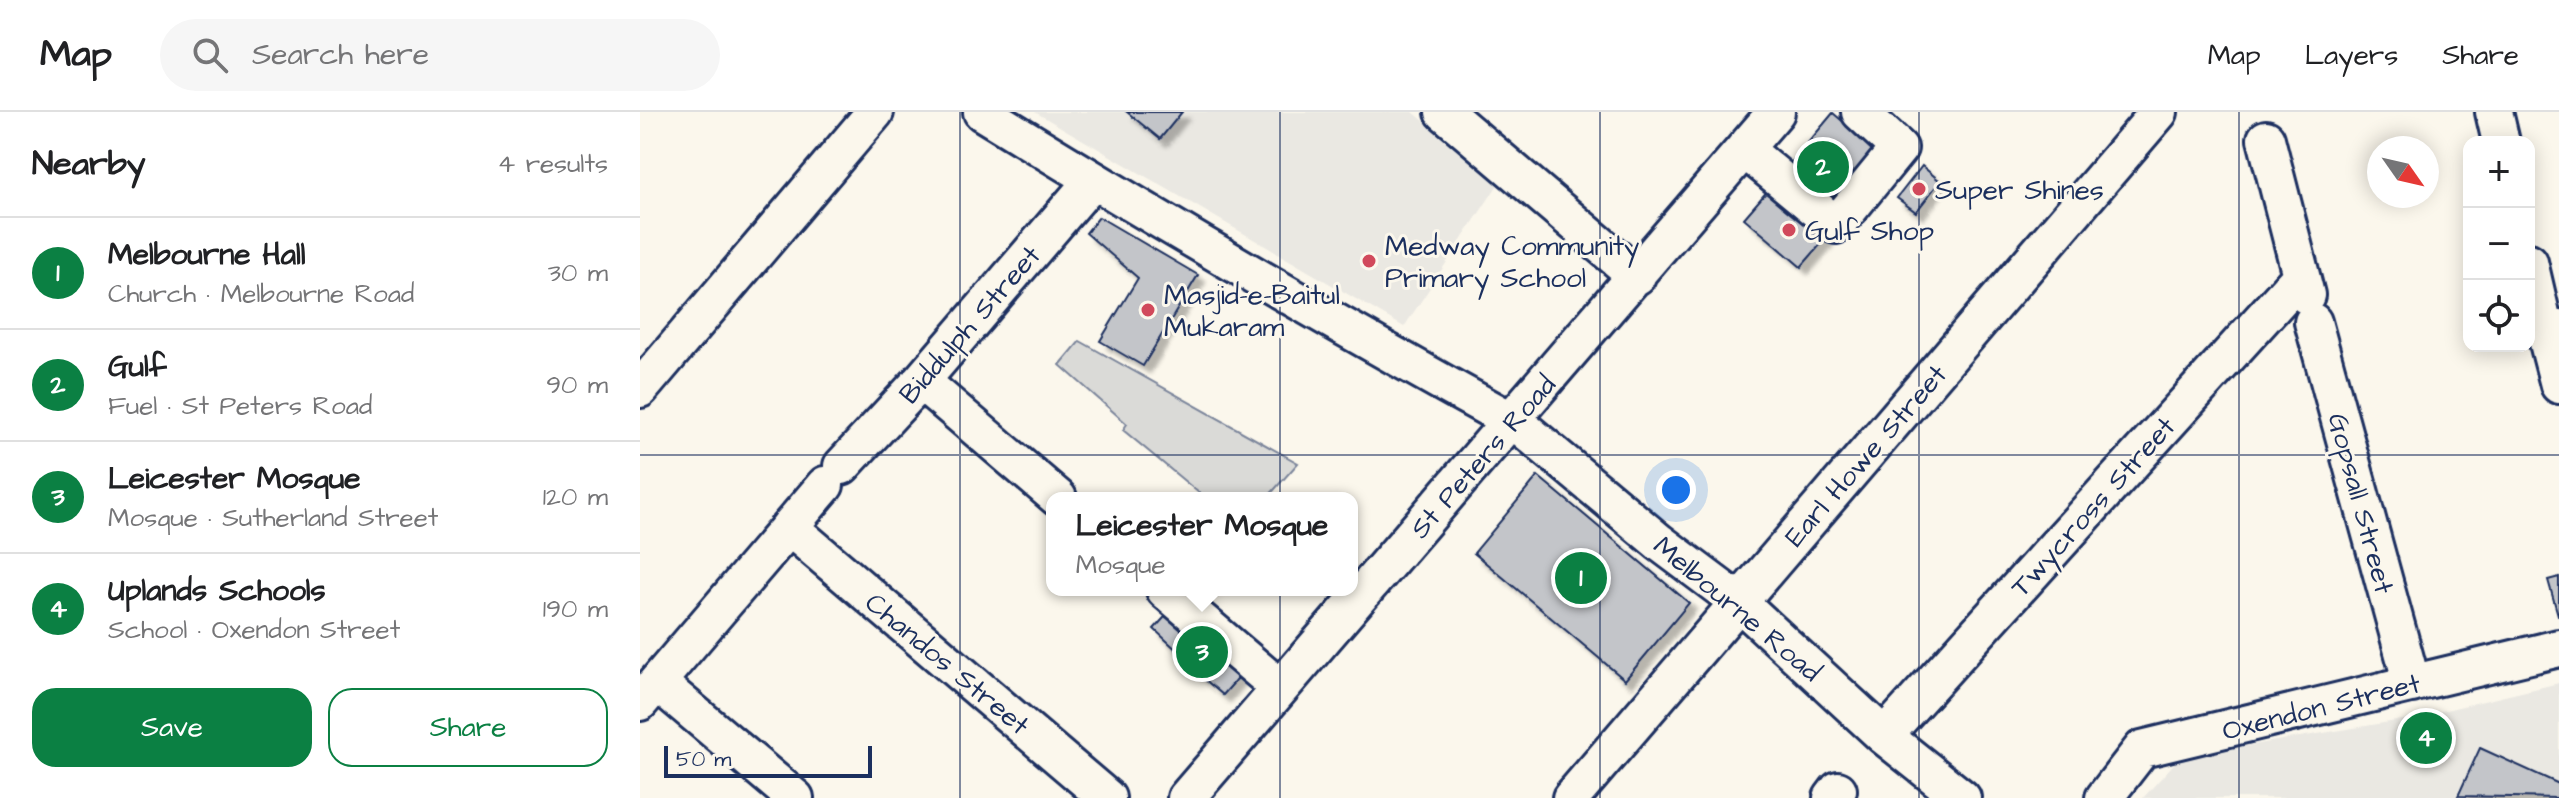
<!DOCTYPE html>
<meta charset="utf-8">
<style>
:root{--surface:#fff;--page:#f6f6f6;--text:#202124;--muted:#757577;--line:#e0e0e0;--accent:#0b8043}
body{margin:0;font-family:"Architects Daughter",sans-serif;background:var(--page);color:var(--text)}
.controls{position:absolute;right:24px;top:24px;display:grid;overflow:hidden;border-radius:16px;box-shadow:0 4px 20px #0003}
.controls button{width:72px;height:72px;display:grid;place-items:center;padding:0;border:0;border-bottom:2px solid var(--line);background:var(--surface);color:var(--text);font:40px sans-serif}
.compass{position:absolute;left:1727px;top:24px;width:72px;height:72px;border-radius:50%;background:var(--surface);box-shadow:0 4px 20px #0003;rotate:124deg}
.scale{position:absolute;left:24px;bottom:20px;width:208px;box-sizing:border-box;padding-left:8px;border:4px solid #1b2f5e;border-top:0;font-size:22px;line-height:28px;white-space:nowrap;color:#1b2f5e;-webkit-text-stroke:6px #fbf7ec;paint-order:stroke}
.you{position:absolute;left:1036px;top:378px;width:28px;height:28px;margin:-20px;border:6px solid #fff;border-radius:50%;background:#1a73e8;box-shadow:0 0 0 12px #1a73e833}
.badge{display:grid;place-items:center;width:52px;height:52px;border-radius:50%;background:var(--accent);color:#fff;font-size:26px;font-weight:700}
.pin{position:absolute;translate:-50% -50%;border:4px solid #fff;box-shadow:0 2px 8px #0006}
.popup{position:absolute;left:406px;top:380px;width:312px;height:104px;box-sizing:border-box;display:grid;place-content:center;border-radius:16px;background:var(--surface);filter:drop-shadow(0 2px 6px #0005);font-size:26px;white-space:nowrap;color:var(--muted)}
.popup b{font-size:30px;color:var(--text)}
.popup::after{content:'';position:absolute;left:50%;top:100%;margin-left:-16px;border:16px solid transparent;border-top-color:var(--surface)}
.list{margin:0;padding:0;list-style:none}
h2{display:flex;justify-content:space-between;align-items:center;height:104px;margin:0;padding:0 32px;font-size:34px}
h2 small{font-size:26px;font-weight:400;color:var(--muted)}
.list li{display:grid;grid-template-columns:52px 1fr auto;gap:24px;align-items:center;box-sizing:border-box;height:112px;padding:0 32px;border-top:2px solid var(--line)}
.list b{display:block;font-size:30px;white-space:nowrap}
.list p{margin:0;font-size:26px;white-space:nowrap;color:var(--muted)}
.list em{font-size:26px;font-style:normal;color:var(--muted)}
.actions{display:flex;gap:16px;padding:24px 32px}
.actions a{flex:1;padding:18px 0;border:2px solid var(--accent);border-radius:24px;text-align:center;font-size:28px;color:var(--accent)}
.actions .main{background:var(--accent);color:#fff}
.icon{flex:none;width:44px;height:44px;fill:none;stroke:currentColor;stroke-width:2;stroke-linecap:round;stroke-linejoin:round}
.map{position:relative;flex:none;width:1919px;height:686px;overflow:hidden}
header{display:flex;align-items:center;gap:48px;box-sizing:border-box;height:112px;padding:0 40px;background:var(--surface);border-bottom:2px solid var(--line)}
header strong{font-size:38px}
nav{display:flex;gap:44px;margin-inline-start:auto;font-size:28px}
.search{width:560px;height:72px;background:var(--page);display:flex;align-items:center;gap:20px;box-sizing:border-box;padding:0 28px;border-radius:44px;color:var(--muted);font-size:30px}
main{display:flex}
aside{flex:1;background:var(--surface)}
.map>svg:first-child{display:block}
.built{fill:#eae8e2}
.green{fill:#dadad7;stroke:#7a849a;stroke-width:2}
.building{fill:#c3c5c9;stroke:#1b2f5e;stroke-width:2;filter:url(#shadow)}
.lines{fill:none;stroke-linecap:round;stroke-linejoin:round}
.minor-casing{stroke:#1b2f5e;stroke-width:42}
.minor{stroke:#fbf7ec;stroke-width:36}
.grid{fill:none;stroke:#1b2f5e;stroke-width:2;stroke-opacity:0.55}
.poi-dot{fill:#d1495b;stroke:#fbf7ec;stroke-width:3}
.labels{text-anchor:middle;stroke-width:6;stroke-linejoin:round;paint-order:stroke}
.poi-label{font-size:28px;fill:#1b2f5e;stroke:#fbf7ec;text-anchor:start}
.street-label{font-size:28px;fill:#1b2f5e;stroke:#fbf7ec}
</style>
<header>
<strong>Map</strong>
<div class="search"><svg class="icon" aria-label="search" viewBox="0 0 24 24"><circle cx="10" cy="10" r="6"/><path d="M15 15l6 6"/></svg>Search here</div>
<nav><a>Map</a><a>Layers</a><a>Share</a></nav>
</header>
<main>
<aside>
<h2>Nearby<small>4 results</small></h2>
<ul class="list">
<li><span class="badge">1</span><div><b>Melbourne Hall</b><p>Church · Melbourne Road</p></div><em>30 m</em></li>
<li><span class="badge">2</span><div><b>Gulf</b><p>Fuel · St Peters Road</p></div><em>90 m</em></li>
<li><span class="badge">3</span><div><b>Leicester Mosque</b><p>Mosque · Sutherland Street</p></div><em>120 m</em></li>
<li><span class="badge">4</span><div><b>Uplands Schools</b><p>School · Oxendon Street</p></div><em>190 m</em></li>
</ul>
<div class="actions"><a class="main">Save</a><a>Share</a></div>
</aside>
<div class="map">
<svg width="1919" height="686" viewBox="0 0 1919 686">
<defs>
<filter id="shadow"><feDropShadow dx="7" dy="7" stdDeviation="2" flood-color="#0004"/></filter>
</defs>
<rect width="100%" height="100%" fill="#fbf7ec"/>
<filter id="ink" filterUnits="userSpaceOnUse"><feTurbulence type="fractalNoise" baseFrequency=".0125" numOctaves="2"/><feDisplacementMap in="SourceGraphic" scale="16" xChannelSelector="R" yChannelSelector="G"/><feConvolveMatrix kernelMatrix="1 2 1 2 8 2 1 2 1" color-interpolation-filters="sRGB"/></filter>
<g filter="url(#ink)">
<path class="built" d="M395 0H773L859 71 764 215Z
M1919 571V686H1503L1540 645 1768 607Z"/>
<path class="green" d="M440 229 658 351 627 386H565L483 318 487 312 420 253Z"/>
<path class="building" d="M487 0H542L520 27Z
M1193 1 1235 37 1172 111 1130 76Z
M1282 54 1300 69 1276 100 1257 86Z
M1130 76 1187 125 1161 155 1104 106Z
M459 105 558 163 503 254 460 229 498 166 446 121Z
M898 364 1049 491 985 568 834 441Z
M1919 465V503H1918L1908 468Z
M532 497 604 559 583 583 550 555 555 550 542 539 540 541 514 517Z
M1840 636 1919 672V686L1818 684Z"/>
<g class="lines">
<defs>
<path id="minor" d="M342 0C516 107 693 211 872 309
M804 0 997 164
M1854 0 1861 30
M1626 27 1666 183
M1104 37 1196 113 1259 36 1220 0
M1889 150 1905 219 1919 216
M1673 210 1772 572
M1905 219 1919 273
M281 269 418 386
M0 277 235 0
M873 308 1019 430 1099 490 1244 624 1322 686
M202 354 281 269 453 68
M149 415 467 686
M525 478 640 576
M17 570 155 686
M0 590 185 373
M1244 624 1660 165
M546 686 1136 0
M931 686 1519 0
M1192 686 1198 678
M1464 686 1502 637 1919 536"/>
</defs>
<use href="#minor" class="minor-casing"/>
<use href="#minor" class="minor"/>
</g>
</g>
<path class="grid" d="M320 0V686M640 0V686M960 0V686M1279 0V686M1599 0V686M0 343H1919"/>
<g class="poi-dot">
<circle cx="1279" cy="77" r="8"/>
<circle cx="1149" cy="118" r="8"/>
<circle cx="729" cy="149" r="8"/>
<circle cx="508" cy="198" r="8"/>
</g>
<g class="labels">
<g class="poi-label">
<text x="1295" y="87">Super Shines</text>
<text x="1165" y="128">Gulf Shop</text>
<text x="745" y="143">Medway Community<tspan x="745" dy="32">Primary School</tspan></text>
<text x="524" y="192">Masjid-e-Baitul<tspan x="524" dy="32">Mukaram</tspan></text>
</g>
<g class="street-label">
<text transform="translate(329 212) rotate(-49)" y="10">Biddulph Street</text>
<text transform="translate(1225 343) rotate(-49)" y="10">Earl Howe Street</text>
<text transform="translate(842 344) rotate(-49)" y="10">St Peters Road</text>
<text transform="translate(1722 391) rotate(75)" y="10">Gopsall Street</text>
<text transform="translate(1452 394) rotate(-48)" y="10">Twycross Street</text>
<text transform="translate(1098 496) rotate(40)" y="10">Melbourne Road</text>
<text transform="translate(308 551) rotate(40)" y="10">Chandos Street</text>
<text transform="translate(1681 594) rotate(-14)" y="10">Oxendon Street</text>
</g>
</g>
</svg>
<div class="controls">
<button>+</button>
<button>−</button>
<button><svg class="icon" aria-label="locate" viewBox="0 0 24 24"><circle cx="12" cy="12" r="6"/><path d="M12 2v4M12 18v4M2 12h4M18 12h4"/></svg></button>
</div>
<svg class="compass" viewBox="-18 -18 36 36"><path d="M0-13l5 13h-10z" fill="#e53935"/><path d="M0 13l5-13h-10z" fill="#757577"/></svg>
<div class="scale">50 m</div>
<div class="you"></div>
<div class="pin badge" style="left:941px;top:466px">1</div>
<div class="pin badge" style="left:1183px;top:55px">2</div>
<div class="pin badge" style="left:562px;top:540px">3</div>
<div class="popup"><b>Leicester Mosque</b>Mosque</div>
<div class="pin badge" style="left:1786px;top:626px">4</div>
</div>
</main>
